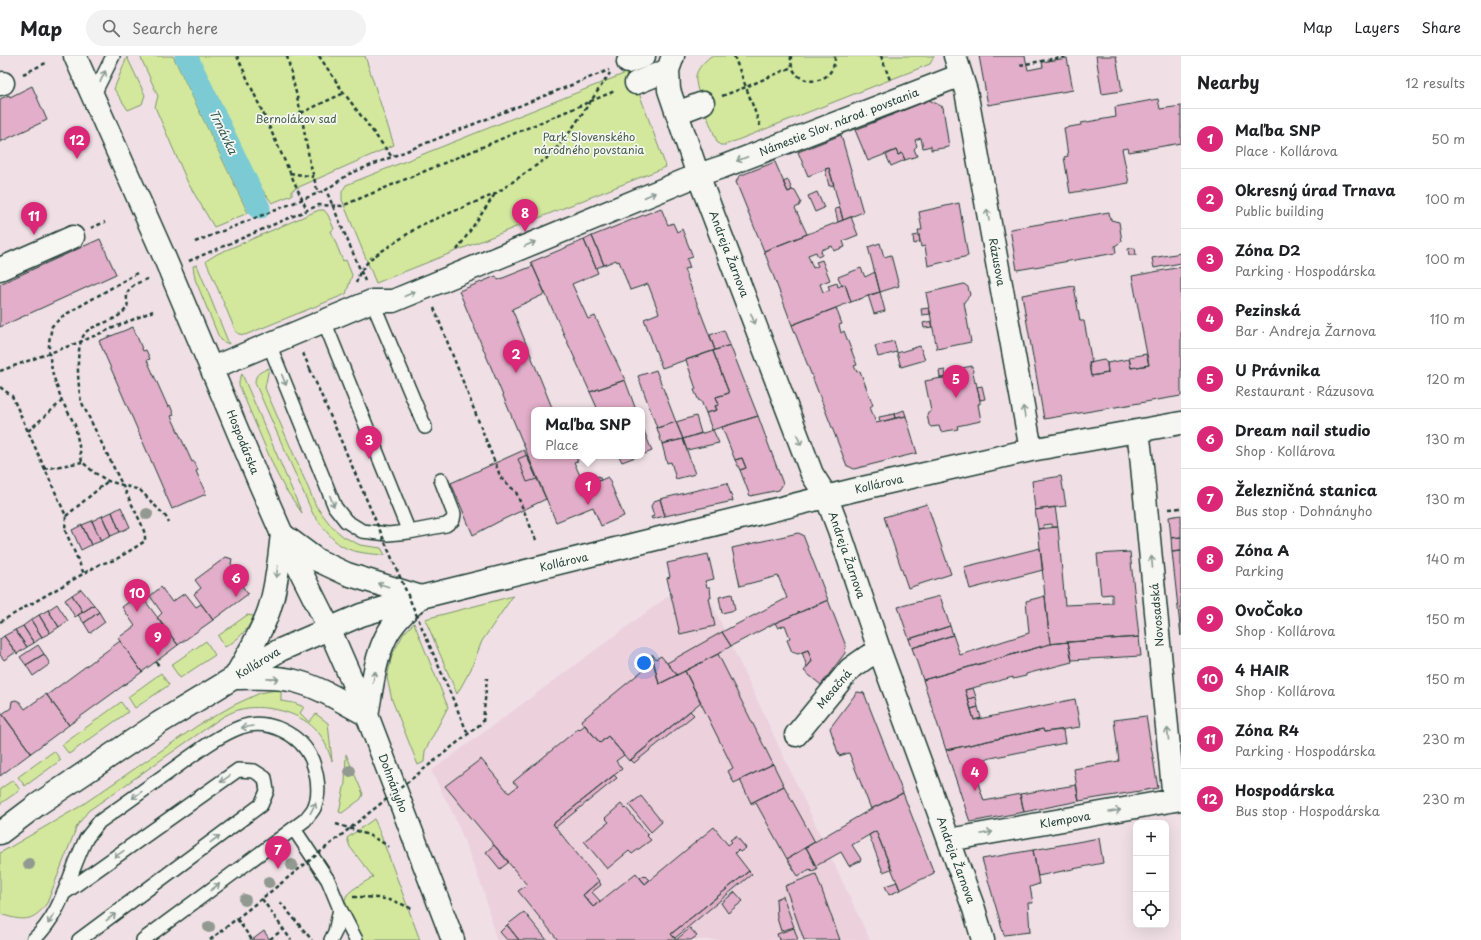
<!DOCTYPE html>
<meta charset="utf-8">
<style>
:root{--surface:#fff;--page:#f2f2f2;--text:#202124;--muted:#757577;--line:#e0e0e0;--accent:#db2777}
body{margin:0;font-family:"Playpen Sans",sans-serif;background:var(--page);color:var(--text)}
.controls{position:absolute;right:12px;bottom:12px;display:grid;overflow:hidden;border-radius:8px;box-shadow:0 4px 16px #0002}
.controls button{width:36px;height:36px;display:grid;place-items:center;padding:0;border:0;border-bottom:1px solid var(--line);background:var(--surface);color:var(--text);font:20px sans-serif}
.you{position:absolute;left:644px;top:607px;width:14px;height:14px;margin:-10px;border:3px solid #fff;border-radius:50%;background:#1a73e8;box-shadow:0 0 0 6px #1a73e833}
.badge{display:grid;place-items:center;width:26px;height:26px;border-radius:50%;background:var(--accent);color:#fff;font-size:13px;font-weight:700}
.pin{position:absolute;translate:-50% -33px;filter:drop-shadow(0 1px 2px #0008)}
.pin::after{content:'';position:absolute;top:21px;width:14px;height:12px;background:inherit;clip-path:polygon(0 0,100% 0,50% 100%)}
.popup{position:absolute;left:531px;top:351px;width:114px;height:52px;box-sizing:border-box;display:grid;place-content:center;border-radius:8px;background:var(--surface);filter:drop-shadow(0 1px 3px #0005);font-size:13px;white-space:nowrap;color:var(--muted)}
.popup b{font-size:15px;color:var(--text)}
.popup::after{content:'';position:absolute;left:50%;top:100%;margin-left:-8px;border:8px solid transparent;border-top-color:var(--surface)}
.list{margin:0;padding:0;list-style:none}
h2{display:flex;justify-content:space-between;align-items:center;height:52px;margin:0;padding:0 16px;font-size:17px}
h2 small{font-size:13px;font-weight:400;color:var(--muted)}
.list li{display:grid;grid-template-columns:26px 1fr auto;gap:12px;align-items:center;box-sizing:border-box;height:60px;padding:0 16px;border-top:1px solid var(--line)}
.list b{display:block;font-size:15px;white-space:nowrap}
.list p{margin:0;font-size:13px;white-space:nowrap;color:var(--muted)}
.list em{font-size:13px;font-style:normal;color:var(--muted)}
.icon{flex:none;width:22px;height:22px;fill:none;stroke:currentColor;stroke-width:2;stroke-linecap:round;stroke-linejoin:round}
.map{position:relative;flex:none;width:1181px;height:884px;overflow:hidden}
header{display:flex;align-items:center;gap:24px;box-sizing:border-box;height:56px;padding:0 20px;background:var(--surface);border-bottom:1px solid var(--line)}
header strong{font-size:19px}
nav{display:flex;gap:22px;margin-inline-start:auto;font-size:14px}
.search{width:280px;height:36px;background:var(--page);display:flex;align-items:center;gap:10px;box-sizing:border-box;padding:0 14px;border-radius:22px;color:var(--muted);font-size:15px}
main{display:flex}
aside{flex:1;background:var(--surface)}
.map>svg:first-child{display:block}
.built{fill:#ecd1dd}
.green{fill:#d3e89d;stroke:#799268}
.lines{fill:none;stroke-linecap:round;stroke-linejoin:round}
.canal{stroke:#7bcbd4;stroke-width:23}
.building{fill:#e2aec9;stroke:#1f3d34}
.lane-casing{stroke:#1f3d34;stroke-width:16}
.street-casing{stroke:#1f3d34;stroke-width:25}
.secondary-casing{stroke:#1f3d34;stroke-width:25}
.path{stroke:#1f3d34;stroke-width:2.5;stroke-dasharray:4 3;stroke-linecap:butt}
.lane{stroke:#f6f6f2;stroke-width:13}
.street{stroke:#f6f6f2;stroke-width:22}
.secondary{stroke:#f6f6f2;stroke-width:22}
.path-bridge{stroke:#1f3d34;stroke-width:2.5;stroke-dasharray:4 3;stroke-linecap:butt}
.tree{fill:#919990}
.oneway{stroke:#8a9a93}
.labels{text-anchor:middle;stroke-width:3.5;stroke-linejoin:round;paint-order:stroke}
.park-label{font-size:11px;fill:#435f49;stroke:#f6f6f2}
.street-label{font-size:11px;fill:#1f3d34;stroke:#f6f6f2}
.water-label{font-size:12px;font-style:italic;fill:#315954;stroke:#f6f6f2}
</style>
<header>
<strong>Map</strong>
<div class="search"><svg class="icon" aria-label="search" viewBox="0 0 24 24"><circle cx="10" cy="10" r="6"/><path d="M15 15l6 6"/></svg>Search here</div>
<nav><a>Map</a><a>Layers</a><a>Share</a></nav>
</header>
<main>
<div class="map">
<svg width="1181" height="884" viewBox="0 0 1181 884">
<rect width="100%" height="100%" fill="#f0e0e6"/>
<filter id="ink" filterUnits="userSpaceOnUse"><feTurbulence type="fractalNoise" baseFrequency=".025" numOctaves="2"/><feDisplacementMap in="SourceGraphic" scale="8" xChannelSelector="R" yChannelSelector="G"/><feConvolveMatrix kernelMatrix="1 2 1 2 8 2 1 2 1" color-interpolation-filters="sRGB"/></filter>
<g filter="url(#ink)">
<path class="built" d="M698 518 870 884H496L484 837 477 818 456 764 431 715Z"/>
<path class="green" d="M140 0H173L248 157 214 171 188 127 155 51 158 40Z
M196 0H365L394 89 292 134V139L272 147 256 125Z
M711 0H934L930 8 725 89H720L717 86C712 71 694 33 696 20 698 11 704 6 711 0Z
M127 1 145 39 142 48 128 54 114 33Z
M631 15 666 111 376 227 342 144V136L346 129Z
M319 154H324L328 159 334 173 331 175 343 205 346 204 352 219 346 238 245 279 239 278 236 276 206 205 217 198Z
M197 209 229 288 222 285 218 279 195 223 193 210Z
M269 312 265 332 316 450 332 471 344 481 360 489 381 492 385 499C372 498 353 497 342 490 331 484 321 468 313 458L255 327C255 317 261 316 269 312Z
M242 318 302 457 284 431 276 416 239 329V325Z
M513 540 482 585 471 613 457 638 425 563Z
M247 559 254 560C247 575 238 584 225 591L218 580Z
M414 567 448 651 425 695 424 706 418 709 392 644 387 622 392 599 404 577Z
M206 585 215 599 180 622 171 609Z
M161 617 169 629 135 652 128 641Z
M281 633V645L294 647 304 651 300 657 309 666 316 658 328 667 332 705C328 694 324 681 315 673 298 655 261 647 238 654 232 656 226 659 221 662L88 755 77 770 47 847C33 867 22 865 0 858V797L79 751 197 670 234 649 260 637Z
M121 646 128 656 69 698 62 689Z
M54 695 61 704 25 730 18 721Z
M346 698 363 738 361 743 342 757 339 756 345 727Z
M13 724 20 734 0 748V733Z
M374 763 377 769 420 884H363C358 875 339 849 347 839 350 834 367 825 373 821L350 791 347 782Z"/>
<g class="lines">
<path class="canal" d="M186 0 259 152"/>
</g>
<path class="building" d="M979 0H1025L1028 14 1043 11 1042 6 1067 2 1073 34 988 49Z
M1096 0H1116L1122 35 1102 38Z
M32 30 47 64 0 86V43L9 39 10 41Z
M1158 43 1160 53 1181 50V87L1129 96 1128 92 1122 93 1129 127 1070 137 1064 101 1068 100 1064 72 1081 69V67L1116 61 1115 51Z
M929 44 943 51 949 91 931 94V90L923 92 921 82 915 84 917 90 914 93 917 100 905 104 902 97 898 99 896 94 868 105 855 74Z
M841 79 863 156 843 164 829 112 808 120 798 96Z
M896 94 898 99 902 97 905 104 891 110 886 99Z
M775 106 788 136 792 134 795 135 801 146 799 150 795 152 807 178 764 195 736 126 739 120Z
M829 112 834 129 829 130 825 113Z
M788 124 792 134 788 136 783 126Z
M817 136 824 152 815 156 808 140Z
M959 147 968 200 928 210 925 190 921 191 918 174H922L919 156Z
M661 152 668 169 673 167 677 176 682 173 693 201 687 203 690 212 684 213 715 294 662 312 644 263 659 257 648 228 630 234 619 205 617 206 616 204 604 209 592 180Z
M840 152 843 164 838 166 835 153Z
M1109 156 1110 163 1111 162V164L1119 166 1122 185 1115 190 1116 197 1017 214 1010 173H1011Z
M851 161 858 179 843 185 845 191 834 195 832 190 821 194 822 199 818 201 816 196 808 199 813 212 818 210 816 206 822 204 830 224 820 228 823 236 830 234 828 230 837 227 838 231 845 228 851 246 792 269 764 195Z
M919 179 920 186 914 188 913 180Z
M592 180 604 209 596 212 584 184Z
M100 183 116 218 0 271V228Z
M584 184 598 217 572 228 588 263 595 260 625 324 590 336 531 206Z
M880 187 884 201 891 199 899 230 880 236 868 191Z
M1135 192 1136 199H1129L1128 193Z
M1181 197V207L1154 212 1152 202Z
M533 210 545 238 512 253 553 354H534V400H575L578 405 574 406 585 431 608 421 624 460 601 470 593 451 556 466 459 235 496 220 498 224Z
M1181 211V340L1044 363 1022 239 1074 230 1080 265H1084L1092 307H1089L1091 320 1108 317 1107 307 1129 303 1131 312 1149 309 1132 220Z
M861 212 865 221 875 216 880 236 851 246 845 228 842 230 838 221Z
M964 228 968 231 970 239 964 246 971 286 937 293 926 237Z
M880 236 885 255 874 258 868 239Z
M836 252 842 268 839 269 841 277 844 275 857 309 854 310 857 316 860 315 873 349 870 351 876 367 906 360 917 397 854 413 848 410H847L792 269Z
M929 252 931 258 922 259 921 253Z
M932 265 933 271 924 272 923 267Z
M133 271 143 295 146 294 150 303 147 304 168 351 170 349 174 359 171 360 192 406 194 405 198 414 196 415 206 438 172 453 99 285Z
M724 274 730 289 715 294 710 279Z
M894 285 897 296 878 301 875 290Z
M730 289 758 360 712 374 706 357 717 354 715 350 719 349 716 341 729 337 713 295Z
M920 290 925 304 901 311 897 297Z
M713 295 729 337 716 341 719 349 715 350 717 354 706 357 701 345H699L694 334 696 333 686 304Z
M1146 298 1149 309 1131 312 1129 301Z
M1104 304 1107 307 1108 317 1091 320 1089 307Z
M972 310 975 327 976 326 980 344V348H978L981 365 957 370 958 373 941 376 939 370 931 371 929 369 927 358 931 355 925 325 953 320 952 314Z
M656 314 676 366 657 372 638 320Z
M945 314 946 322H940L939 315Z
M625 324 636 354H598L590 336Z
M982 330 985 343 980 344 977 331Z
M904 354 906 360 895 362 894 358Z
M894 358 895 362 880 366 879 361Z
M696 360 701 377 683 383 676 366Z
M758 360 783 428 779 434 750 440 740 414 746 412 742 402 735 404 722 371Z
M676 366 683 383 662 388 657 372Z
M642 370 652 395 642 399Z
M713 374 719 387 687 394 683 383Z
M683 383 695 418 676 423 671 406 667 407 662 388Z
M524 394 546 443 500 465 473 479 451 427Z
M527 399 537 423 527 426 518 403Z
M619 400H638L622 406Z
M742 402 746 412 740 414 735 404Z
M599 420 601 424 592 428 590 423Z
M1061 420 1066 450 1035 454 1032 425Z
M727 427 733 445 665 460 660 443Z
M660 443 665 460 652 463 651 461 654 460 651 450 654 445Z
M927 448 951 518 908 532 884 461Z
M121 451 130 471 120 476 112 456Z
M1055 451 1058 471H1052V468L1043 469 1044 472 1038 473 1035 454Z
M112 456 120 476 111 480 102 460Z
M1181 459V481L1171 482 1169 461Z
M102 460 111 480 101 485 92 465Z
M92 465 101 485 91 489 82 469Z
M82 469 91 489 81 494 72 474Z
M1058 471 1065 549 1112 547V538L1101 539 1097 498 1130 496 1139 581 1057 587 1050 588 1038 473Z
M798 477 803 479 828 544 775 567 731 590 722 576 787 542 778 520 740 530 732 492Z
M1181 481V495L1172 496 1171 482Z
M1040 492 1043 514 970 533 964 511Z
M1181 495V580L1172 496Z
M708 498 714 523 705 525 707 531H710L711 542H709L715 570 680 578 667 522 670 521 667 507Z
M226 501 232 503 231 508 241 520 237 523 248 538 213 564 194 538 201 532 195 524Z
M241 520 246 527 242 530 237 523Z
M161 531 172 546 185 537 196 551 201 548 213 564 178 589 157 562 162 557 150 540Z
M81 533 94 549 83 556 72 539Z
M140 538 178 589 142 616 118 582 135 570 122 551Z
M732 538 735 554 722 557 719 541Z
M72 539 83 556 75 561 65 544Z
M940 540 950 570 909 583 898 551Z
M1045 540 1050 588 923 624 912 592 953 579 960 599 1029 577 1026 545Z
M828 544 846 590 845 597 821 629 804 615 812 605 808 594 798 598 792 596 787 584 790 582 785 569 778 572 775 567Z
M57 548 68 565 59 571 48 554Z
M94 549 99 556 84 567 78 559Z
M48 554 59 571 50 577 39 559Z
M99 556 105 566 90 577 84 567Z
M39 559 50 577 42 581 31 564Z
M31 564 42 581 34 587 23 570Z
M23 570 34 587 27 591 15 574Z
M950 570 953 579 912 592 909 583Z
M15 574 27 591 17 598 4 580Z
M722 576 731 590 718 598 677 619 667 607Z
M4 580 16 596 4 604 0 599V583Z
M1139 581 1141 600 1072 604 1068 586Z
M120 585 142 616 69 669 47 639Z
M1068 586 1072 606 1026 618V620L1013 623V621L965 634 974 664 1075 643 1080 671 1044 676 1043 673 946 694 923 624 1050 588Z
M38 589 44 598 26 609 20 601Z
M808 594 812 605 807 611 802 596Z
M44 598 50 608 33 620 26 609Z
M652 598 656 603 661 600 677 619 659 628Z
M718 598 773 708 734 727 728 715 733 712 685 615Z
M653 606 659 628 685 615 701 646 629 705 608 680 600 687 581 665Z
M973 632 976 641 968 643 965 634Z
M857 636 864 637 903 737 871 753 849 697 839 700 830 672Z
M46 638 69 669 31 697 2 658 11 652 12 645 16 644 20 646 25 653Z
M976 641 978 651 971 653 968 643Z
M978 651 981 662 974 664 971 653Z
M690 655 694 659 634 707 631 704Z
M1 656 31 697 0 720V657Z
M1146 660 1158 732 1079 745 1074 713 1119 705 1114 664Z
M585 669 600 687 608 680 624 699 616 705 622 713 553 768 599 825 583 839 593 851 636 817 645 828 714 771 728 789 732 786 730 784 736 780 746 792 740 796 738 794 735 797 749 815 671 878 676 884 690 872 697 880 691 884H558L518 835 527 829 445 730 481 703 509 737 518 730 513 726 579 672 580 673Z
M1043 673 1044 676 1063 674 1065 687 971 706 984 745 1020 738 1024 756 970 766 946 694Z
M773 708 784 730 751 747 740 724Z
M614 719 617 722 556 771 553 768Z
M1076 729 1079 745 1024 756 1020 738Z
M784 730 815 786 787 803 756 747 752 749 751 747Z
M903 737 934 817 900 834 876 775 852 789 861 803 860 805 849 810 841 796 816 810 806 791 871 753Z
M641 740 662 766 651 776 629 749Z
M621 748 625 753 626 752 648 779 647 780 651 784 632 798 629 795 607 813 584 785 609 766 605 762Z
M876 775 891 813 883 816 869 779Z
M1099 782 1103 807 1038 820 1033 794Z
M494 789 509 806 500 813 486 796Z
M806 791 817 813 812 815 810 813 798 820 787 803Z
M1033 794 1039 828 1030 831 1033 847H1028L1030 876 1004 879 982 803Z
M749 815 752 818 675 882 671 878Z
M816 818 840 884H804L785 830Z
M644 819 649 824 645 828 640 822Z
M599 825 601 829 592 836 600 845 593 851 583 839Z
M897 826 900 834 889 839 885 830Z
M735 836 743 845 728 857 721 847Z
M783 840 794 871 781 875 777 862 776 843Z
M524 856 547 884H519L507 869Z
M507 869 519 884H507L500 876Z
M794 872 798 884H779L777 878Z
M264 875 270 884H252Z"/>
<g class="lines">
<defs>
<path id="lane" d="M93 40 113 0
M372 245 425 371
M324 265 409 476
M269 288 335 451 346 465 362 475 388 478 409 476 446 469 453 464 454 458 441 424
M294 773 328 824 340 853 356 884
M63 838 238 714 254 715 265 722 267 735 261 749 79 884
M33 884C62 859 69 817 86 783 90 777 95 772 99 766 125 748 151 729 176 711 197 696 217 680 241 671 268 662 301 678 312 704 317 718 321 737 314 752 312 756 308 760 305 764L143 884
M331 884 335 876 340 853"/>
<path id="street" d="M673 0 668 14 669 34 698 119 812 418 826 440 839 474 880 596 974 853 983 884
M955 0 966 35 1031 394
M628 6 644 0
M636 27 668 14
M0 28 3 27
M677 57 703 47
M0 213 73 181
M212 312 372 245H393L698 119 722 111 961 19
M1138 375 1141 399 1174 744
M235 621C247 599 261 578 269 554 277 530 279 503 282 478L317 504 347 518 421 541
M234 622C254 622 276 620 295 625 320 631 344 647 367 659 372 634 374 606 385 583 392 567 407 554 419 542
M796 679 850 613 867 601 880 596
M0 777 37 749 159 667 280 594 361 559 421 541 854 434 1031 394 1181 367
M949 784 1181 743"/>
<path id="secondary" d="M75 0 163 198 260 428 282 478 329 572 367 659 453 884"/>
</defs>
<use href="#lane" class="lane-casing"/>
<use href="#street" class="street-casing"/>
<use href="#secondary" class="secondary-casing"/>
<path class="path" d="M237 0 307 154
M287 0 301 57 310 107 318 137
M319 0 344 37 392 101
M734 0 746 31 792 11
M791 0C788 32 835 34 835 0
M881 0 890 24
M1020 9 1068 0
M23 18 46 7
M722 40 746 31 761 72
M301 57 344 37
M290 117 314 121
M91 172 105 166
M195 186 326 134
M457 194 495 138
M189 205 319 149 342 150 615 35
M137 217 63 260 52 270 49 286V297L53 319 62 345 75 369 82 406 95 417 108 425 140 434 166 461 169 467
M365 225 326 134 349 118 609 14
M356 227 360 216 370 203 421 169 495 138 550 100 569 77 610 17
M434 252 501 422 516 436 536 484
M303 297 310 313
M0 315 80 286 153 255
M0 331 12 340 66 460 65 474 84 518
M28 375 62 345
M44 413 82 406
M1169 453 1181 452
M66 460 108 425
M0 566 100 508 115 504 139 489 145 485V478L141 467 81 345C78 329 73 281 90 273 101 267 117 264 125 254 128 251 128 247 127 243 125 230 140 226 150 222
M156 606 160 611
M483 666 487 622
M336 768C355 774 373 779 389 791
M353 841C377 841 391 842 412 853
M262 843 291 884
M280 846 312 884
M237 863 252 884
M270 883 284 873
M210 884 220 876"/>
<use href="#lane" class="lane"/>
<use href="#street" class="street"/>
<use href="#secondary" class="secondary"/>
<path class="path-bridge" d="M310 313 468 678
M220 876 483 666"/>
</g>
<g class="tree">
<circle cx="147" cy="458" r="6"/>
<circle cx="350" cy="715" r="6"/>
<circle cx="29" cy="808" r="6"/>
<circle cx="292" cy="809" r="6"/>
<circle cx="269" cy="826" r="6"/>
<circle cx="245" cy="844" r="6"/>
<circle cx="209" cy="871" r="6"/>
</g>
<defs><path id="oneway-shaft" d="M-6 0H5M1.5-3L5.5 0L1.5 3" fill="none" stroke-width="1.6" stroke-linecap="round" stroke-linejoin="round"/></defs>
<g class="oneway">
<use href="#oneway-shaft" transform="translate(103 20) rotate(-64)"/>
<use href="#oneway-shaft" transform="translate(742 103) rotate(159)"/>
<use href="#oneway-shaft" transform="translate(650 139) rotate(-23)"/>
<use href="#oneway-shaft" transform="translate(988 159) rotate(-100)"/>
<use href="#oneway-shaft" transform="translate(530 188) rotate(-23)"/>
<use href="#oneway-shaft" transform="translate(410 238) rotate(-23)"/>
<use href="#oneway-shaft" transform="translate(753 263) rotate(69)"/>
<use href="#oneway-shaft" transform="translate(284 324) rotate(68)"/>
<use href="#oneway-shaft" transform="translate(1024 356) rotate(-100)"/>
<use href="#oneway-shaft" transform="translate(799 384) rotate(69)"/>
<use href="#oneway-shaft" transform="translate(332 445) rotate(68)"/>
<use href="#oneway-shaft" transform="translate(1152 506) rotate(-95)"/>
<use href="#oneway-shaft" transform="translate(277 516) rotate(98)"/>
<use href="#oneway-shaft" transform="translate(383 529) rotate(-163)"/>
<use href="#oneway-shaft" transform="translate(374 621) rotate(-79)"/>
<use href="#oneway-shaft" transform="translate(273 623) rotate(1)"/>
<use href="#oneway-shaft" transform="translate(247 671) rotate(171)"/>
<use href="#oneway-shaft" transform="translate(1168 678) rotate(-95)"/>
<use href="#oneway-shaft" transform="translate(225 723) rotate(145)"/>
<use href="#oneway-shaft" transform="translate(137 739) rotate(144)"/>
<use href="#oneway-shaft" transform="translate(313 752) rotate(-63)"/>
<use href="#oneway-shaft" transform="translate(1115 755) rotate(-10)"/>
<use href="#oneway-shaft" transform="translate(987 777) rotate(-10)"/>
<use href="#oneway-shaft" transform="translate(215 783) rotate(-37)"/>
<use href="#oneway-shaft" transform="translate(119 798) rotate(145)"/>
<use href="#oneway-shaft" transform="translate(215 831) rotate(-37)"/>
<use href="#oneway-shaft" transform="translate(111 861) rotate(-37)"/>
<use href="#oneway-shaft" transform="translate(51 863) rotate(122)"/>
</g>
</g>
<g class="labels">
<g class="park-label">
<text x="296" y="67">Bernolákov sad</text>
<text x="589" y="85">Park Slovenského<tspan x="589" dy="13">národného povstania</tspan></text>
</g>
<g class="street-label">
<text transform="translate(839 66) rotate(-21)" y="4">Námestie Slov. národ. povstania</text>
<text transform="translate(729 198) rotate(69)" y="4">Andreja Žarnova</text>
<text transform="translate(997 206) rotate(80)" y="4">Rázusova</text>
<text transform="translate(243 386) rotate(68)" y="4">Hospodárska</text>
<text transform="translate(879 428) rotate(-13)" y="4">Kollárova</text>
<text transform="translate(847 499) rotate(71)" y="4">Andreja Žarnova</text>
<text transform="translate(564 506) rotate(-13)" y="4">Kollárova</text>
<text transform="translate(1157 559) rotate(-95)" y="4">Novosadská</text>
<text transform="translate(258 607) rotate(-31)" y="4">Kollárova</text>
<text transform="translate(834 633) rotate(-50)" y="4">Mesačná</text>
<text transform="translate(393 727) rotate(69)" y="4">Dohnányho</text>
<text transform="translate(1065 764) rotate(-10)" y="4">Klempova</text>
<text transform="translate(956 804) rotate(70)" y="4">Andreja Žarnova</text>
</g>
<g class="water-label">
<text transform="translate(223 76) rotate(64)" y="4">Trnávka</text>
</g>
</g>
</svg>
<div class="controls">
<button>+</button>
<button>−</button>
<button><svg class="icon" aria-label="locate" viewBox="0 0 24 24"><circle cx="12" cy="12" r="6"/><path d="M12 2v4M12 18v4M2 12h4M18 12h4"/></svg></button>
</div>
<div class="you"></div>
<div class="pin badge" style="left:588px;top:449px">1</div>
<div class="popup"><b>Maľba SNP</b>Place</div>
<div class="pin badge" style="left:516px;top:317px">2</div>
<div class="pin badge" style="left:369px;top:403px">3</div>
<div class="pin badge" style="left:975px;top:735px">4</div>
<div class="pin badge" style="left:956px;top:342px">5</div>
<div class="pin badge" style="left:236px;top:541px">6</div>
<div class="pin badge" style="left:278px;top:813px">7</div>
<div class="pin badge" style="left:525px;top:176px">8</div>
<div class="pin badge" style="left:158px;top:600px">9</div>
<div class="pin badge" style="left:137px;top:556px">10</div>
<div class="pin badge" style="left:34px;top:179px">11</div>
<div class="pin badge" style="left:77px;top:103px">12</div>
</div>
<aside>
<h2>Nearby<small>12 results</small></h2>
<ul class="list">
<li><span class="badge">1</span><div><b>Maľba SNP</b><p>Place · Kollárova</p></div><em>50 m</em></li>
<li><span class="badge">2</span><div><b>Okresný úrad Trnava</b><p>Public building</p></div><em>100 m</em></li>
<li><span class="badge">3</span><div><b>Zóna D2</b><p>Parking · Hospodárska</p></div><em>100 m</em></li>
<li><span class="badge">4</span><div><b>Pezinská</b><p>Bar · Andreja Žarnova</p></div><em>110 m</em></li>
<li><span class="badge">5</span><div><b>U Právnika</b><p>Restaurant · Rázusova</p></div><em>120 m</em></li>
<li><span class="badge">6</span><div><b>Dream nail studio</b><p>Shop · Kollárova</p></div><em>130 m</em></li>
<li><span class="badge">7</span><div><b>Železničná stanica</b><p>Bus stop · Dohnányho</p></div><em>130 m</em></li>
<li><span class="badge">8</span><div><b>Zóna A</b><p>Parking</p></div><em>140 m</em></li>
<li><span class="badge">9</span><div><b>OvoČoko</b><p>Shop · Kollárova</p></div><em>150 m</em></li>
<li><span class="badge">10</span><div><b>4 HAIR</b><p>Shop · Kollárova</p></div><em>150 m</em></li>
<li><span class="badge">11</span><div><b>Zóna R4</b><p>Parking · Hospodárska</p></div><em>230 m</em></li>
<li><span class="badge">12</span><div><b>Hospodárska</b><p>Bus stop · Hospodárska</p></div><em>230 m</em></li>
</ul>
</aside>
</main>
